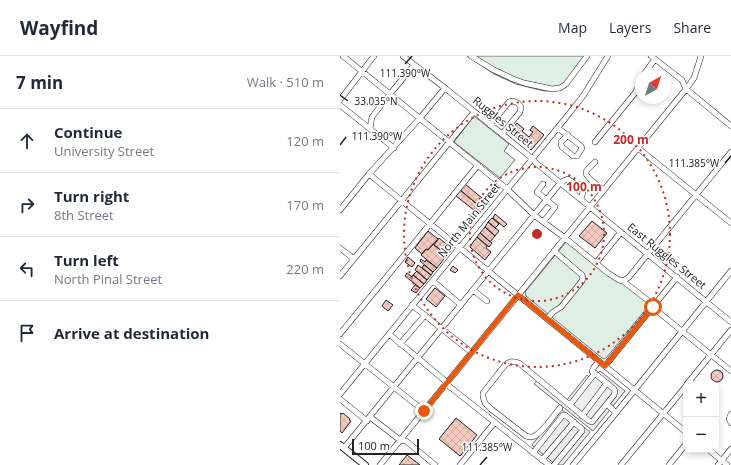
<!DOCTYPE html>
<meta charset="utf-8">
<style>
:root{--surface:#fff;--page:#f6f6f7;--text:#1f2937;--muted:#747a83;--line:#e0e1e3}
body{margin:0;font-family:"Open Sans",sans-serif;background:var(--page);color:var(--text)}
.controls{position:absolute;right:12px;bottom:12px;display:grid;overflow:hidden;border-radius:8px;box-shadow:0 2px 6px #0003}
.controls button{width:36px;height:36px;display:grid;place-items:center;padding:0;border:0;border-bottom:1px solid var(--line);background:var(--surface);color:var(--text);font:20px sans-serif}
.compass{position:absolute;left:295px;top:12px;width:36px;height:36px;border-radius:50%;background:var(--surface);box-shadow:0 2px 6px #0003;rotate:39deg}
.scale{position:absolute;left:12px;bottom:10px;width:67px;box-sizing:border-box;padding-left:4px;border:2px solid #222;border-top:0;font-size:11px;line-height:14px;white-space:nowrap;color:#222;-webkit-text-stroke:3px #fff;paint-order:stroke}
.stop{position:absolute;width:12px;height:12px;margin:-9px;border:3px solid #ea580c;border-radius:50%;background:#fff}
.stop.end{background:#ea580c;border-color:#fff;box-shadow:0 1px 4px #0008}
.list{margin:0;padding:0;list-style:none}
h2{display:flex;justify-content:space-between;align-items:center;height:52px;margin:0;padding:0 16px;font-size:17px}
h2 small{font-size:13px;font-weight:400;color:var(--muted)}
.list li{display:grid;grid-template-columns:26px 1fr auto;gap:12px;align-items:center;box-sizing:border-box;height:64px;padding:0 16px;border-top:1px solid var(--line)}
.list b{display:block;font-size:15px;white-space:nowrap}
.list p{margin:0;font-size:13px;white-space:nowrap;color:var(--muted)}
.list em{font-size:13px;font-style:normal;color:var(--muted)}
.icon{flex:none;width:22px;height:22px;fill:none;stroke:currentColor;stroke-width:2;stroke-linecap:round;stroke-linejoin:round}
.map{position:relative;flex:none;width:391px;height:409px;overflow:hidden}
header{display:flex;align-items:center;gap:24px;box-sizing:border-box;height:56px;padding:0 20px;background:var(--surface);border-bottom:1px solid var(--line)}
header strong{font-size:19px}
nav{display:flex;gap:22px;margin-inline-start:auto;font-size:14px}
main{display:flex}
aside{flex:1;background:var(--surface)}
.map>svg:first-child{display:block}
.green{fill:#e0efe3;stroke:#6f6f6f}
.parking{fill:#ededed;stroke:#6f6f6f}
.building{fill:url(#building-cross-hatch);stroke:#222}
.lines{fill:none;stroke-linecap:round;stroke-linejoin:round}
.minor-casing{stroke:#222;stroke-width:6}
.major-casing{stroke:#222;stroke-width:8}
.minor{stroke:#fff;stroke-width:5}
.major{stroke:#fff;stroke-width:6}
.route{stroke:#ea580c;stroke-width:5}
.ticks{fill:none;stroke:#222;stroke-width:1.5}
.ring{fill:none;stroke:#c62828;stroke-width:2;stroke-dasharray:2 4}
.labels{text-anchor:middle;stroke-width:3;stroke-linejoin:round;paint-order:stroke}
.street-label{font-size:11px;fill:#222;stroke:#fff}
.ticks-label{font-size:10px;text-anchor:middle;fill:#222;stroke:#fff;stroke-width:3;stroke-linejoin:round;paint-order:stroke}
.centre{fill:#c62828;stroke:#fff;stroke-width:2}
.ring-label{font-size:12px;text-anchor:middle;font-weight:bold;fill:#c62828;stroke:#fff;stroke-width:3;stroke-linejoin:round;paint-order:stroke}
</style>
<header>
<strong>Wayfind</strong>
<nav><a>Map</a><a>Layers</a><a>Share</a></nav>
</header>
<main>
<aside>
<h2>7 min<small>Walk · 510 m</small></h2>
<ul class="list">
<li><svg class="icon" aria-label="ahead" viewBox="0 0 24 24"><path d="M12 20V5M6 11l6-6 6 6"/></svg><div><b>Continue</b><p>University Street</p></div><em>120 m</em></li>
<li><svg class="icon" aria-label="right" viewBox="0 0 24 24"><path d="M7 20v-9h11M14 6l5 5-5 5"/></svg><div><b>Turn right</b><p>8th Street</p></div><em>170 m</em></li>
<li><svg class="icon" aria-label="left" viewBox="0 0 24 24"><path d="M17 20v-9H6M10 6l-5 5 5 5"/></svg><div><b>Turn left</b><p>North Pinal Street</p></div><em>220 m</em></li>
<li><svg class="icon" aria-label="arrive" viewBox="0 0 24 24"><path d="M6 21V4h12l-3 4 3 4H6"/></svg><div><b>Arrive at destination</b></div></li>
</ul>
</aside>
<div class="map">
<svg width="391" height="409" viewBox="0 0 391 409">
<defs>
<pattern id="building-cross-hatch" width="8" height="8" patternUnits="userSpaceOnUse"><rect width="8" height="8" fill="#f3c9c0"/><path d="M0 0l8 8M0 8l8-8" fill="none" stroke="#d0aca5"/></pattern>
</defs>
<rect width="100%" height="100%" fill="#fff"/>
<path class="green" d="M127 0H249L227 30 221 34 204 35 176 28 154 18Z
M134 60 169 88 164 95 175 104 160 122 114 86Z
M228 185 310 248 267 301 264 303 262 302 186 240 185 236 226 186Z"/>
<path class="parking" d="M260 315 285 335 253 375 194 328 198 323 226 345 247 319 252 324Z
M221 353 250 376 223 409H216L192 389Z"/>
<path class="building" d="M177 67 184 73 182 75 189 81 193 76 190 74 193 70 204 79 191 94 170 76Z
M125 128 148 147 143 153 120 134Z
M120 134 143 153 139 158 116 140Z
M155 158 167 168 164 171 153 162Z
M152 162 159 168 155 172 148 166Z
M252 165 267 177 255 192 239 180Z
M148 166 159 175 155 180 145 171Z
M145 171 155 180 150 186 140 177Z
M88 175 98 183 88 194 86 193 82 198 75 192Z
M140 177 152 187 149 191 137 181Z
M137 181 147 190 146 192 151 196 145 204 130 191V190Z
M99 182 112 193 107 199 94 189Z
M93 188 107 199 97 212 81 199 86 193 88 194Z
M68 201 75 207 72 211 65 206Z
M81 203 85 206 86 204 97 212 93 216 80 205Z
M78 209 91 219 87 224 75 214Z
M84 209 93 216 91 219 82 212Z
M113 210 118 214 115 217 110 214Z
M77 215 87 224 84 228 73 219Z
M67 217 72 221 73 219 84 228 80 232 65 220Z
M75 229 80 232 76 237 71 234Z
M95 232 105 240 96 251 86 243Z
M46 244 53 249 48 255 42 250Z
M371 320a6 6 0 1 1 12 0a6 6 0 1 1-12 0Z
M0 357 2 358 3 357 10 363 9 364 11 365 2 377 0 375Z
M116 362 137 379 120 400 99 383Z
M67 399 80 409H59Z"/>
<g class="lines">
<defs>
<path id="minor" d="M3 0 167 133 194 159 225 182 268 217 279 224 283 225 310 246 316 254 391 315
M63 0 105 32 188 99 196 107 391 266
M131 0 154 14 173 23 184 27 212 33 220 32 226 28 247 0
M311 0 342 24 346 33 391 70
M304 18 315 3
M0 44 34 0
M0 49 54 92
M150 69 169 46 173 45 178 47 181 51 180 56 162 78
M218 72 241 90 242 92 237 100H233L222 91 221 88V86L228 79
M30 73 31 66 32 61 50 38 74 9
M255 86 295 37 301 25
M298 92 391 167
M255 106C253 108 247 113 246 116 245 121 260 131 264 134
M29 118 346 376
M203 128 197 136 215 151 204 165
M0 154 29 118 80 62 105 32
M0 192 14 203
M256 207 281 176
M0 220 134 56
M93 225 121 249
M283 225 289 221 391 96
M133 234 147 245
M72 249 131 296
M207 263 213 256 221 251 242 225 243 222 242 219 214 195
M0 278 138 109
M49 278 103 323 110 331 209 409
M0 288 84 355
M60 288 85 259
M265 310 337 221
M347 328 391 274
M0 338 224 64 243 40 268 0
M0 343 27 365
M267 348 276 357
M230 349 255 317
M220 352C214 359 201 379 192 381 189 381 188 381 186 380L151 353 145 347 143 341V337L165 309C170 305 173 305 179 307L249 365 252 366 274 339 275 335 274 333 252 315 254 311 259 305
M391 358 389 363 391 367
M242 360 267 327
M30 361 60 384 66 385 95 409
M4 392 221 126 228 123 242 133 243 136 241 143
M369 394 387 409
M193 397 223 359H225L242 373V375L214 409
M202 404 234 366
M40 409 346 33 354 22 361 0
M120 409 155 366
M233 409 276 357 391 215
M281 409 346 330
M329 409 346 388
M378 409 391 393"/>
<path id="major" d="M0 389 25 409"/>
</defs>
<use href="#minor" class="minor-casing"/>
<use href="#major" class="major-casing"/>
<use href="#minor" class="minor"/>
<use href="#major" class="major"/>
</g>
<g class="lines">
<path class="route" d="M84 355 178 239 265 310 313 251"/>
</g>
<path class="ticks" d="M65 8 72 0M0 39 8 45M0 89 6 81M385 107 391 100M140 409 147 401"/>
<g class="ring">
<circle cx="197" cy="178" r="67"/>
<circle cx="197" cy="178" r="133"/>
</g>
<g class="labels">
<g class="street-label">
<text transform="translate(163 66) rotate(39)" y="4">Ruggles Street</text>
<text transform="translate(129 164) rotate(-51)" y="4">North Main Street</text>
<text transform="translate(327 200) rotate(39)" y="4">East Ruggles Street</text>
</g>
</g>
<g class="ticks-label">
<text x="65" y="21">111.390°W</text>
<text x="36" y="49">33.035°N</text>
<text x="37" y="84">111.390°W</text>
<text x="354" y="111">111.385°W</text>
<text x="147" y="395">111.385°W</text>
</g>
<circle cx="197" cy="178" r="6" class="centre"/>
<g class="ring-label">
<text x="291" y="88">200 m</text>
<text x="244" y="135">100 m</text>
</g>
</svg>
<div class="controls">
<button>+</button>
<button>−</button>
</div>
<svg class="compass" viewBox="-18 -18 36 36"><path d="M0-13l5 13h-10z" fill="#e53935"/><path d="M0 13l5-13h-10z" fill="#747a83"/></svg>
<div class="scale">100 m</div>
<div class="stop" style="left:313px;top:251px"></div>
<div class="stop end" style="left:84px;top:355px"></div>
</div>
</main>
